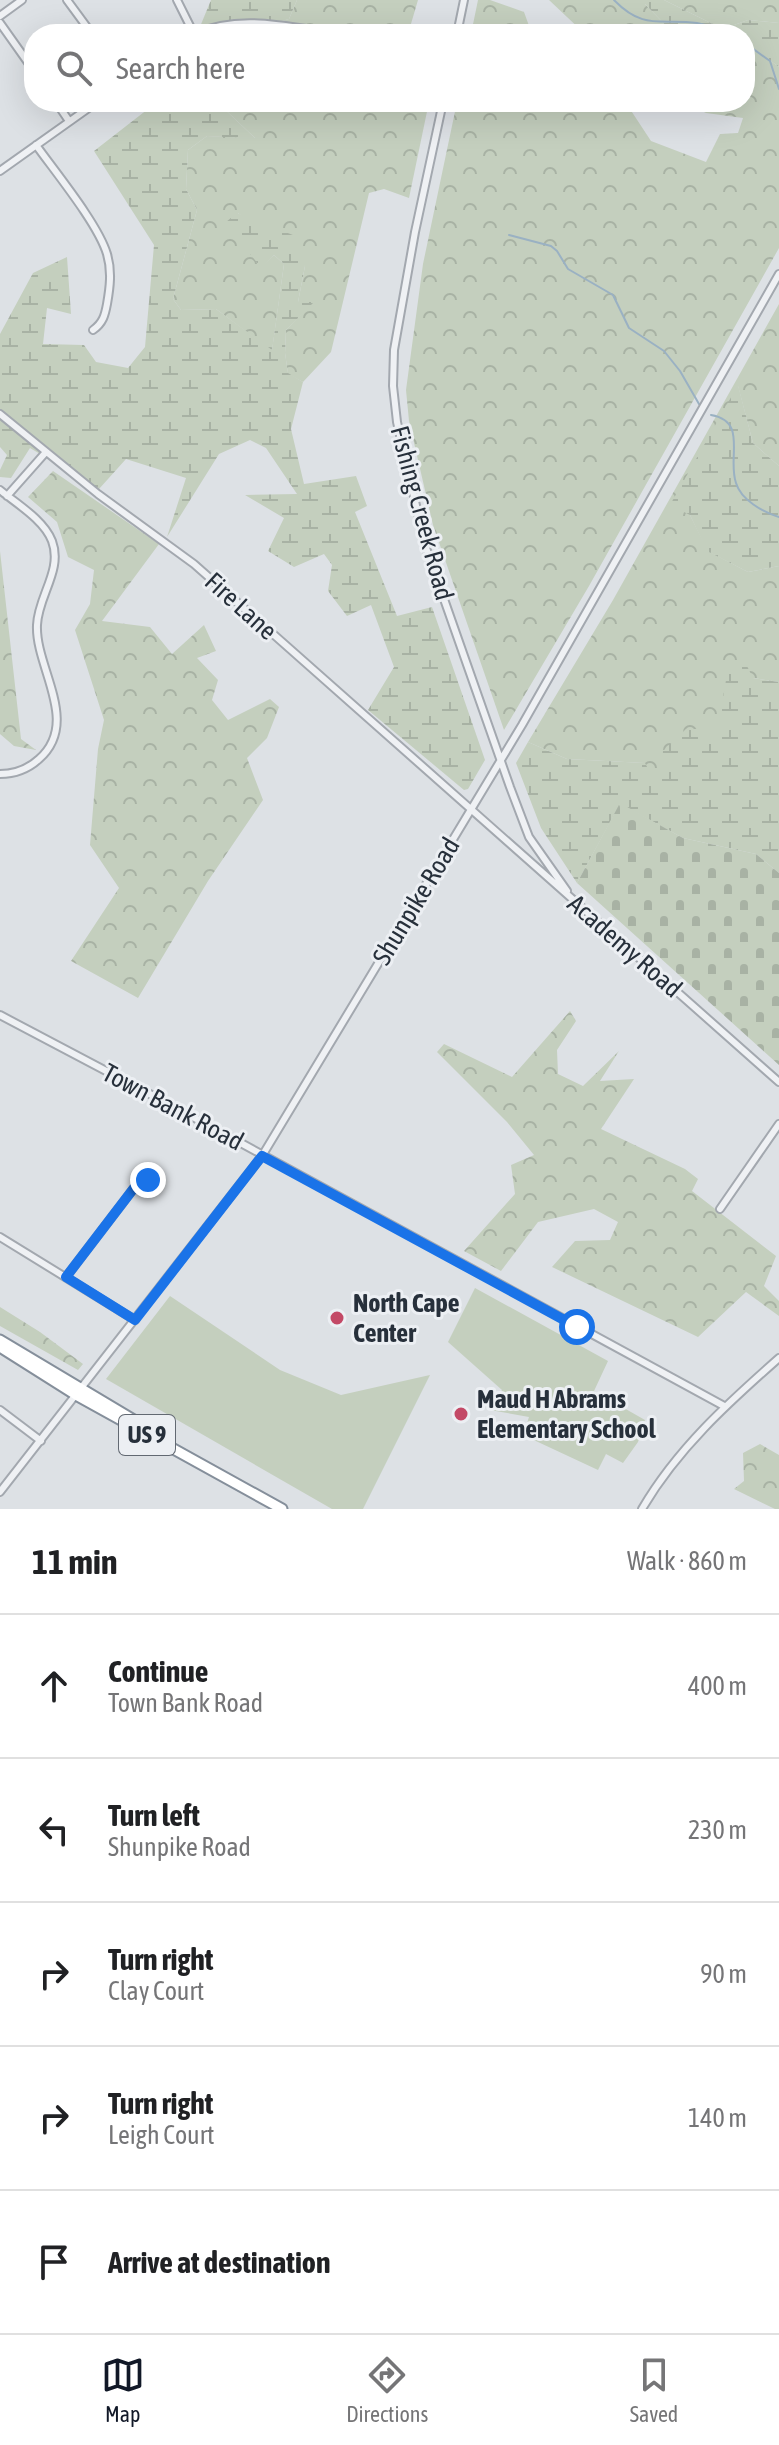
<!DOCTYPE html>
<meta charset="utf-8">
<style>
:root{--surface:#fff;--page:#f2f2f2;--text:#202124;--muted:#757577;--line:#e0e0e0;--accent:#111827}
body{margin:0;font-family:"Asap Condensed",sans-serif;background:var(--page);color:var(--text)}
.stop{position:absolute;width:24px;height:24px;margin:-18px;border:6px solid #1a73e8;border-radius:50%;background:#fff}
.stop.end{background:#1a73e8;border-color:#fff;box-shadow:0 2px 8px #0008}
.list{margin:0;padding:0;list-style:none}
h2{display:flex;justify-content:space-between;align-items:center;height:104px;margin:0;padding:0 32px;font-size:34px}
h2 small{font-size:26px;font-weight:400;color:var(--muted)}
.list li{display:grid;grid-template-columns:52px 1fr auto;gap:24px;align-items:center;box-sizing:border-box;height:144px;padding:0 32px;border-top:2px solid var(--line)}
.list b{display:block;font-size:30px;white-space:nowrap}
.list p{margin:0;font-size:26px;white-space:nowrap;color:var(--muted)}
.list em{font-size:26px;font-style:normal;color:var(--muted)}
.icon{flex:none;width:44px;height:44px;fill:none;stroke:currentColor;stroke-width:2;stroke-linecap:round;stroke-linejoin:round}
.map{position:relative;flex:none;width:779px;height:1509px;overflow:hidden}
.search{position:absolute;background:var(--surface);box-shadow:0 8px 32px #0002;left:24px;right:24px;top:24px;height:88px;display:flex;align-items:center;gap:20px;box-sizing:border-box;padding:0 28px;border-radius:32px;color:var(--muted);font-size:30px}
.sheet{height:824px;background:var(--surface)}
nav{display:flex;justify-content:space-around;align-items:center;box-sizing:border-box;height:112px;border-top:2px solid var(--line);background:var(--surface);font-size:22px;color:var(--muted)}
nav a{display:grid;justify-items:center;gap:4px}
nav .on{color:var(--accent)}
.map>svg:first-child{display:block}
.green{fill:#c4cfbe}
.forest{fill:url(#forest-crowns)}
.wetland{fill:url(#wetland-marsh)}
.cemetery{fill:url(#cemetery-stones)}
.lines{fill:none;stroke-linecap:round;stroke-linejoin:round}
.stream{stroke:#9ab1c3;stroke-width:2}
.minor-casing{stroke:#a3a8af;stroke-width:10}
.highway-casing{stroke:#858f9b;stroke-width:13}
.minor{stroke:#eff1f4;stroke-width:6}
.highway{stroke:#fff;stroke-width:9}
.route{stroke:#1a73e8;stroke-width:10}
.poi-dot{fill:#c34966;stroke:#eceff3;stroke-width:3}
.labels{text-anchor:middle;stroke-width:6;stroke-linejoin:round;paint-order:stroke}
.shield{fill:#eceff3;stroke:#626972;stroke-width:2}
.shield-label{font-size:24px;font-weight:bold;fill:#27303b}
.street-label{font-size:26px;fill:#27303b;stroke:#eceff3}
.poi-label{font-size:26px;font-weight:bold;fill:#27303b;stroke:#eceff3;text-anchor:start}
</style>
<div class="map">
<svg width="779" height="1509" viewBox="0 0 779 1509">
<defs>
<pattern id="forest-crowns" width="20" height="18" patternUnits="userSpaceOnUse" patternTransform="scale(2)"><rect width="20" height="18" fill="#c4cfbe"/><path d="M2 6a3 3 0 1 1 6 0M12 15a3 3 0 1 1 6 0" fill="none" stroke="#a8b2a4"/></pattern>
<pattern id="wetland-marsh" width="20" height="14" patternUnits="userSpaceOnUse" patternTransform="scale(2)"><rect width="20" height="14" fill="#c4cfbe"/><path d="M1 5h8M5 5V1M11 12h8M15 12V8" fill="none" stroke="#a8b2a4"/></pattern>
<pattern id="cemetery-stones" width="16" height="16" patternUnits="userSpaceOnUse" patternTransform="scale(2)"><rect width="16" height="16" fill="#c4cfbe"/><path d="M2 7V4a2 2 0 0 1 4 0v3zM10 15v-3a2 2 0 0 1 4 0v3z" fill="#a8b2a4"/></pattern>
</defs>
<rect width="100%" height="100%" fill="#dde1e5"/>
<path class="green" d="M475 1288 608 1361 594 1391 645 1420 638 1442 623 1463 606 1454 598 1470 523 1435 529 1417 490 1410 502 1390 448 1342Z
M170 1296 280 1370 341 1395 430 1375 363 1509H332L106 1379Z"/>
<path class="forest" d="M297 0H418L408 34H246L250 30 289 19Z
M478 0H490L524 12 532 34H471Z
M549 0H645V4L674 34H585Z
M664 0H779V23L748 20 723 29Z
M745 42 779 67V248L589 586 504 730 433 525 409 421 406 390 423 264 457 102H622L628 106 651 141 706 162 720 134 738 133 743 118 706 113 684 102H745Z
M217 102H429L409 198 384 189 369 193 331 352 303 382 288 374 285 353 286 330 313 302H298L305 266 238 213 261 267 274 255 284 264 272 351 216 309 181 310 173 299 197 210 186 189 188 150 207 136 255 138Z
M779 304V466L753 443 738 386 690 515 708 551 748 572 779 566V682L753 678 718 730 661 796 644 763 567 759 528 742 613 600Z
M53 471 159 544 102 621 150 627 172 654 204 625 216 651 197 658 218 680 212 700 228 720 270 699 279 707 267 738 247 758 263 800 208 881 138 998 71 961 119 888 90 845 98 749 104 720 75 630 90 604 94 570 68 557 57 522 28 497Z
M0 551 21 739 36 750 14 746 0 734Z
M570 1011 576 1021 557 1050 558 1074 583 1086 619 1051 600 1081 634 1079 601 1129 685 1169 698 1179 692 1191 776 1256 764 1286 779 1301V1316L746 1292 698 1337 552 1267 575 1241 610 1240 618 1222 594 1209 538 1222 501 1271 464 1251 515 1194 511 1165 534 1155 507 1122 437 1052 444 1044 512 1077Z
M0 1307 40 1332 83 1364 78 1370 0 1326Z
M760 1444 779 1455V1509H775L734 1489 744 1481 743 1453Z"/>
<path class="wetland" d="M211 0H297L289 19 250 30 246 34H197Z
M645 0H664L723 29 748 20 779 23V67L745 42V34H674L645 4Z
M157 102H217L256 139 207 136 188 150 186 189 197 210 173 299 181 310 216 309 272 350 284 264 274 255 261 268 226 222 237 213 298 237 305 266 298 302H314L286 330 285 353 288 373 303 382 291 429 304 484 356 476 367 506 355 512 397 616 432 607 485 760 468 789 464 790 368 710 394 667 371 605 347 616 328 591 332 565 324 554 294 567 268 551 284 518 245 495 297 494 266 448 250 440 219 454 167 537 186 478 126 459 99 489 30 448 11 478 0 477V470L7 455 0 447V334L33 273 67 257 71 314 47 308 43 344 84 345 96 362 128 368 145 347 154 245 94 151Z
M738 385 753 443 779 466V566L748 572 707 551 690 515 670 505Z
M744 660 753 678 779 682V873L756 854 683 838 620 804 577 883 541 828 516 763 528 742 567 759 645 763 661 794 663 751 686 729H718L727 674Z"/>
<path class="cemetery" d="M620 803 683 838 756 854 779 873V1065L577 883Z"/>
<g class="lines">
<path class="stream" d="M614 0C644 31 661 18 697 23 708 25 718 29 728 34
M745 43 770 61 779 89
M509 235 551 246 557 251 568 269 613 295 629 328 664 351 680 371 699 404
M711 415C748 421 727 458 736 483 741 500 763 512 779 517"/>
<defs>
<path id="minor" d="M67 0 92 34
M177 0 194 34
M0 16 22 0
M0 23 34 71
M195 34C241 13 292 28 340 34
M457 34 464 0
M56 102 69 121
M443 102 415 232 394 350 393 386 397 422 425 545 510 787 529 837 567 891
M36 145C56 173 98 224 107 254 112 271 110 287 107 304 105 315 103 323 93 330
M0 171 97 102
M0 414 98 494 194 564 779 1082
M0 490C17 504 44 520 52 541 63 570 38 596 37 625 35 668 81 722 39 759 28 769 15 774 0 774
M7 496 46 452
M0 1015 182 1111 724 1406
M720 1209 779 1124
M0 1237 135 1320
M66 1277 134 1188 148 1180
M0 1410 41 1441
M0 1492 262 1156 522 725 779 274
M642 1509C677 1449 728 1403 779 1358"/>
<path id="highway" d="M0 1340 149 1429
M0 1347 76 1395 282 1509"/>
</defs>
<use href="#minor" class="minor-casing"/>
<use href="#highway" class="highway-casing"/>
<use href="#minor" class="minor"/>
<use href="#highway" class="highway"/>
</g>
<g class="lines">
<path class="route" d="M148 1180 134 1188 66 1277 135 1320 262 1156 577 1327"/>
</g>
<g class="poi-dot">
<circle cx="337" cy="1318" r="8"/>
<circle cx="461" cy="1414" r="8"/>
</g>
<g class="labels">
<rect class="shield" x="119" y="1415" width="56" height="40" rx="6"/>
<g class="shield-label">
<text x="147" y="1443">US 9</text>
</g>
<g class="street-label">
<text transform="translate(422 513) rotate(75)" y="9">Fishing Creek Road</text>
<text transform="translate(241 606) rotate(42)" y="9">Fire Lane</text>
<text transform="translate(416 901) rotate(-59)" y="9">Shunpike Road</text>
<text transform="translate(625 946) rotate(41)" y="9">Academy Road</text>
<text transform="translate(173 1107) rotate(28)" y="9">Town Bank Road</text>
</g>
<g class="poi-label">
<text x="353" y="1312">North Cape<tspan x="353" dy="30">Center</tspan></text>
<text x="477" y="1408">Maud H Abrams<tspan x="477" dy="30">Elementary School</tspan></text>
</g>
</g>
</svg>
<div class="stop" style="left:577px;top:1327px"></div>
<div class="stop end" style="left:148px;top:1180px"></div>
<div class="search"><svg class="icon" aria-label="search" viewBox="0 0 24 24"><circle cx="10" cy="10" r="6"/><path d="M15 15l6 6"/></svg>Search here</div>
</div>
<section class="sheet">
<h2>11 min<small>Walk · 860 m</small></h2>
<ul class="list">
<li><svg class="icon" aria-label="ahead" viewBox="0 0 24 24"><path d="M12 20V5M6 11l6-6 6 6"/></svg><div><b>Continue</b><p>Town Bank Road</p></div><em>400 m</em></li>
<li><svg class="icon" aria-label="left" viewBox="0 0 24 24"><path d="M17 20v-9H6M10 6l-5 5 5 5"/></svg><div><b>Turn left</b><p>Shunpike Road</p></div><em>230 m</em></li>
<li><svg class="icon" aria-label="right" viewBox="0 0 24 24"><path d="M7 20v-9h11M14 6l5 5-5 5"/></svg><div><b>Turn right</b><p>Clay Court</p></div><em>90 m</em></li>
<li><svg class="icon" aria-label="right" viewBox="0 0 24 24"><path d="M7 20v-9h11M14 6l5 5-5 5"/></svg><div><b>Turn right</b><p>Leigh Court</p></div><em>140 m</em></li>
<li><svg class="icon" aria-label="arrive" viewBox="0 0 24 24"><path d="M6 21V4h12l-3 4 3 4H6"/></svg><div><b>Arrive at destination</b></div></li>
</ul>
</section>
<nav>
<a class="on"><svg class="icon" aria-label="map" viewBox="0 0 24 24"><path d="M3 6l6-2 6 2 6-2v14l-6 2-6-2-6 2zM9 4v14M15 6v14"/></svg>Map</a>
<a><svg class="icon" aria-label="directions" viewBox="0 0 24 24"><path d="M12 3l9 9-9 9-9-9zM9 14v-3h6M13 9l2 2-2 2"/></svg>Directions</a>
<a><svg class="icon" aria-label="saved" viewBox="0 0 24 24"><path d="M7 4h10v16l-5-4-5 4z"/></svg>Saved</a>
</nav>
